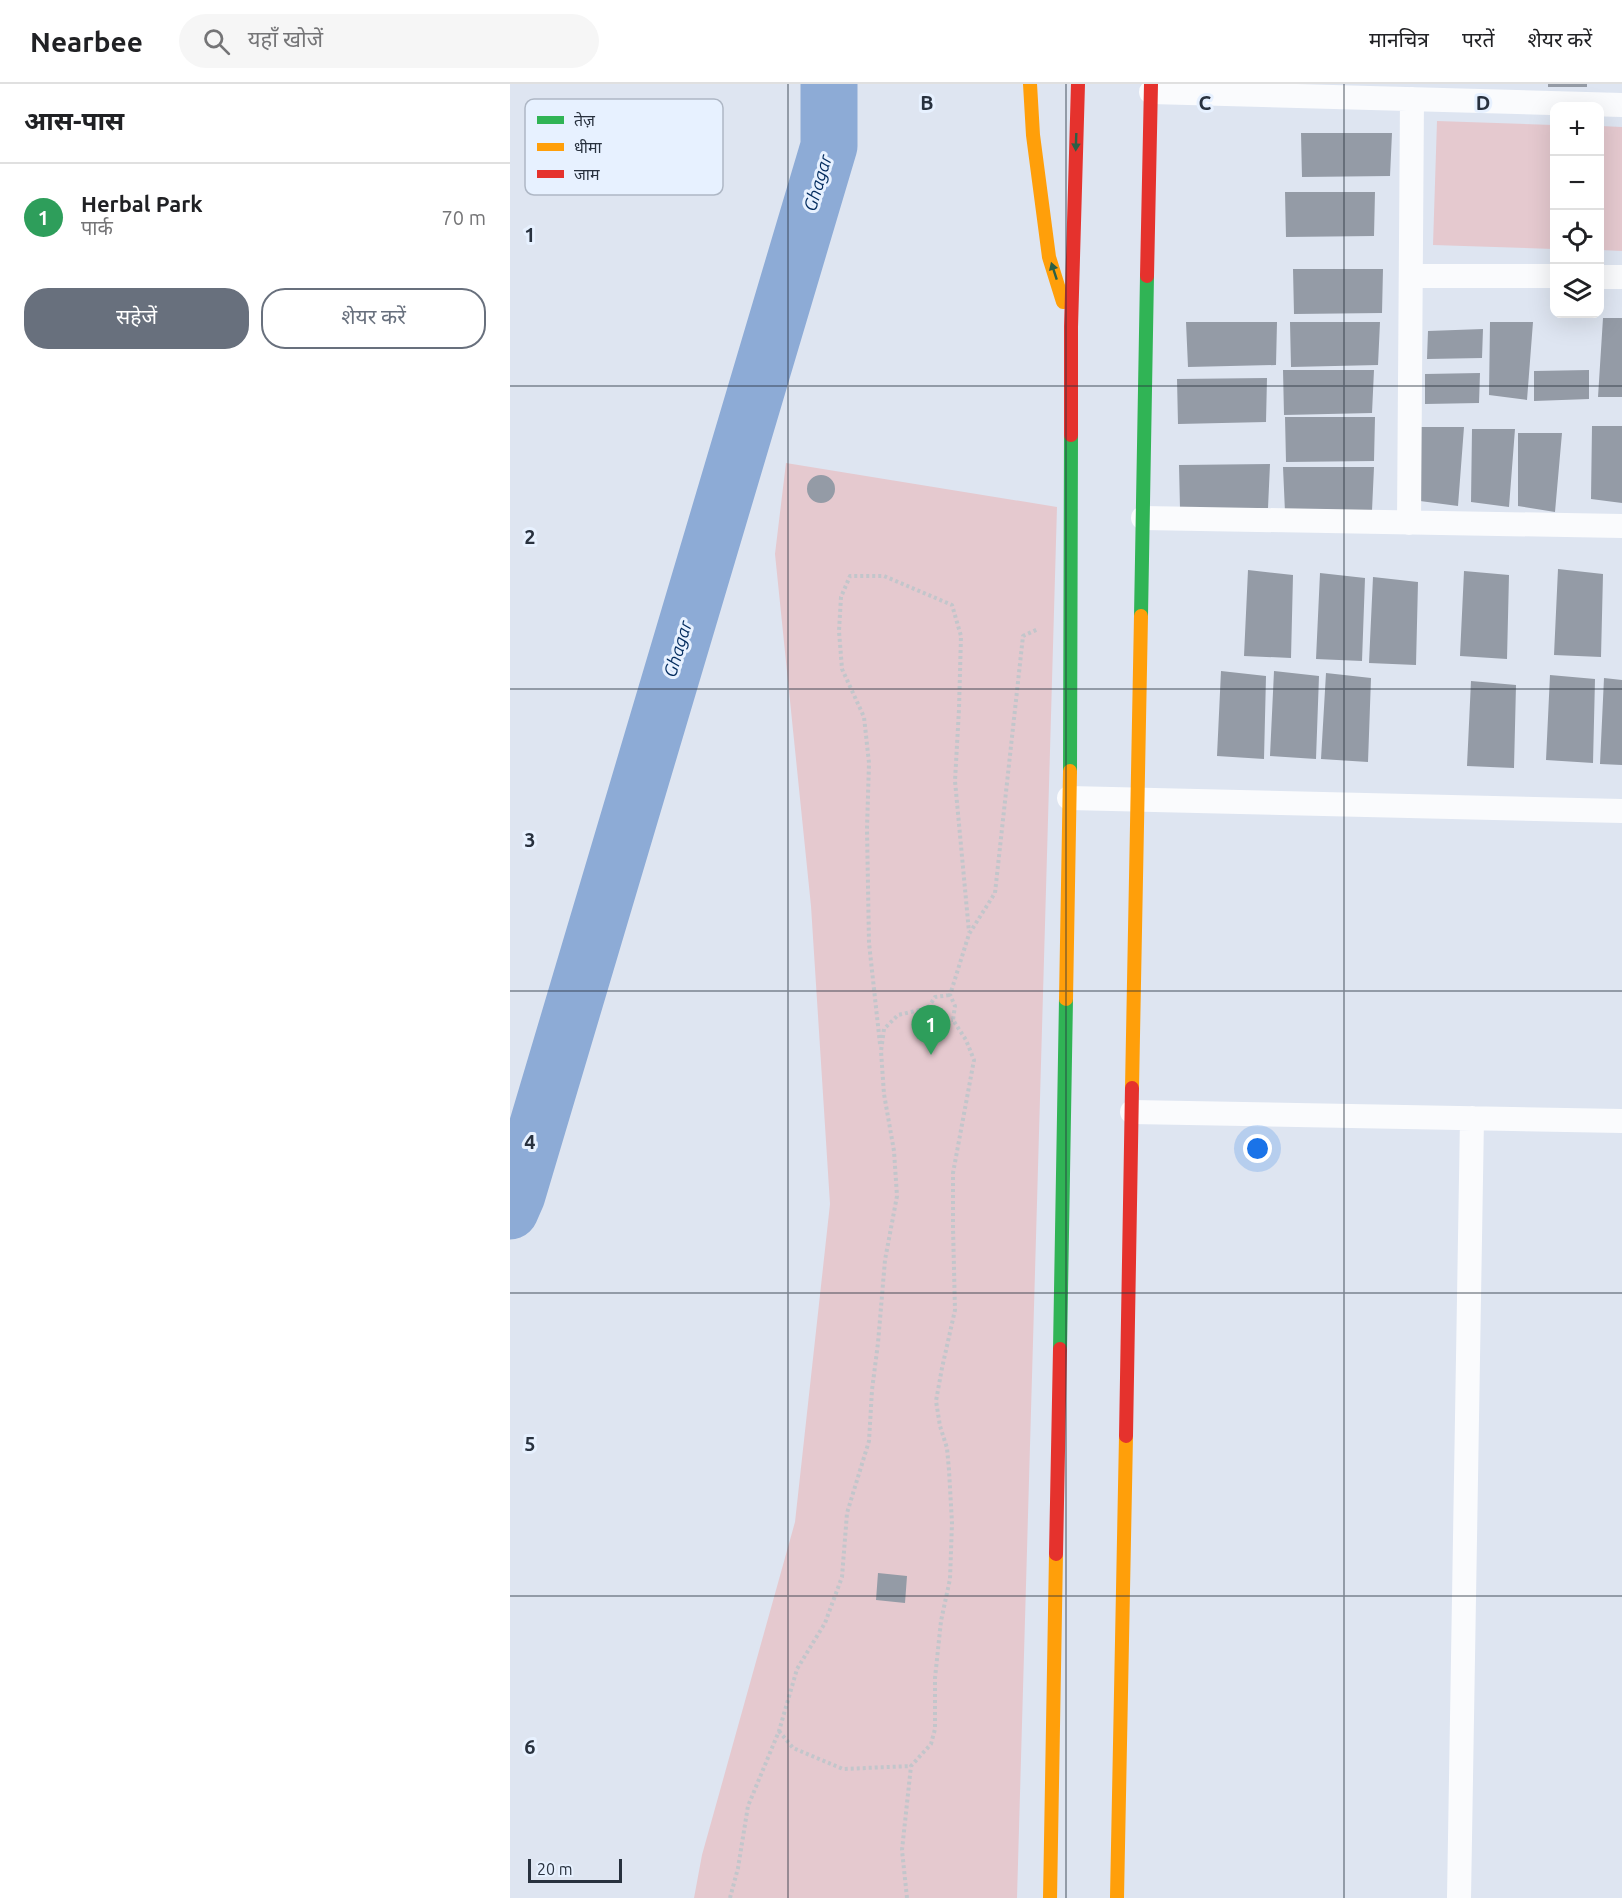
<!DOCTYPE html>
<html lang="hi">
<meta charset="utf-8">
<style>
:root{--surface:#fff;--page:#f6f6f6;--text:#202124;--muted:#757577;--line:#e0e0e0;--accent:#68707d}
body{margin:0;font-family:Ubuntu,"Noto Sans Devanagari",sans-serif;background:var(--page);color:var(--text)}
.controls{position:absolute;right:18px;top:18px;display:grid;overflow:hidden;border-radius:12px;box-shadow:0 6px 24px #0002}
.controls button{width:54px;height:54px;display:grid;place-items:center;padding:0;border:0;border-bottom:2px solid var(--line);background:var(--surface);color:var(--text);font:30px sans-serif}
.scale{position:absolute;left:18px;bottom:15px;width:94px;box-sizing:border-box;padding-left:6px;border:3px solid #28313e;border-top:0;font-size:16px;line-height:21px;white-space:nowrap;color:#28313e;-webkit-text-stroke:4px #e7f1ff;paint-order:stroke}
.you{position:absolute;left:748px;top:1065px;width:21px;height:21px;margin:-15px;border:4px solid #fff;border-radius:50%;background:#1a73e8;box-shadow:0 0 0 9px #1a73e833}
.badge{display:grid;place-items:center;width:39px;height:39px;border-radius:50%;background:var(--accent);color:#fff;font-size:20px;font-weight:700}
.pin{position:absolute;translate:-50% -50px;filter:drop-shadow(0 2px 3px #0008)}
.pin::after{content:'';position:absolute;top:32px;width:21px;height:18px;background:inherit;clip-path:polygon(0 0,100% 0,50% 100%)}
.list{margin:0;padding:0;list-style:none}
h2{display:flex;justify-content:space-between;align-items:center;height:78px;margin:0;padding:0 24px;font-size:26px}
h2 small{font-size:20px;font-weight:400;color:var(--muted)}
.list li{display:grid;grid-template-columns:39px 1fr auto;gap:18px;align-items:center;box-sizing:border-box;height:108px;padding:0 24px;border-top:2px solid var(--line)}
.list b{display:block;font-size:22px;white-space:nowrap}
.list p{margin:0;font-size:20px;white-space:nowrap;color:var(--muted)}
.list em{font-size:20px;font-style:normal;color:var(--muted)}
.actions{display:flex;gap:12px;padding:18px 24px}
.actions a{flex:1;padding:14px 0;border:2px solid var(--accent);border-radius:24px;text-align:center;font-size:21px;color:var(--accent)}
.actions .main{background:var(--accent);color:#fff}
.icon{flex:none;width:33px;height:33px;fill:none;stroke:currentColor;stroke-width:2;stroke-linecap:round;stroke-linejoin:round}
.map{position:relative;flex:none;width:1112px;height:1814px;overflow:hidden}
header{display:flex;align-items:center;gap:36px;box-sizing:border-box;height:84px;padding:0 30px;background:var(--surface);border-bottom:2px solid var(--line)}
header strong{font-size:28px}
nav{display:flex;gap:33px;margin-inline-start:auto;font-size:21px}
.search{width:420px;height:54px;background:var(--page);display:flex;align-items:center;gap:15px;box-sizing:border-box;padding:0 21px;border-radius:33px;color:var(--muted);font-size:22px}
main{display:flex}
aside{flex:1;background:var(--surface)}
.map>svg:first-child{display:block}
.green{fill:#e5c9cf}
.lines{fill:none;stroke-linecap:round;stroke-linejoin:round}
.river{stroke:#8dabd6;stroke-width:57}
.building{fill:#949ba6}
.path{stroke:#c2c6cb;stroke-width:4;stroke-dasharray:3 3;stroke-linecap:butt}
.street{stroke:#fafbfd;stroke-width:24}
.fast{stroke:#30b455;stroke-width:14}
.slow{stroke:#ff9f0a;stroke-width:14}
.jam{stroke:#e5322d;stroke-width:14}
.oneway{fill:#2b5f46}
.grid{fill:none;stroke:#28313e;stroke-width:1.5;stroke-opacity:0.55}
.labels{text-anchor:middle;stroke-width:6;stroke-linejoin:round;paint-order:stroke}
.water-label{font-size:18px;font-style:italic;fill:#012a5d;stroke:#e7f1ff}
.key{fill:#e7f1ff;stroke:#aeb7c5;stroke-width:1.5}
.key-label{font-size:16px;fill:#28313e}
.grid-label{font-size:20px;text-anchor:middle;font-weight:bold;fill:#28313e;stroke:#e7f1ff;stroke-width:6;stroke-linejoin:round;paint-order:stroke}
</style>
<header>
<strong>Nearbee</strong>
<div class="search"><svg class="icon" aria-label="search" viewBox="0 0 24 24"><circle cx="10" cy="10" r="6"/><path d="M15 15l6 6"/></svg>यहाँ खोजें</div>
<nav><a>मानचित्र</a><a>परतें</a><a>शेयर करें</a></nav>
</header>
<main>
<aside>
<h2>आस-पास<small></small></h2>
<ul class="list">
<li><span class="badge" style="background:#2e9e5b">1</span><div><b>Herbal Park</b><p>पार्क</p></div><em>70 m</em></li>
</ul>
<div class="actions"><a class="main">सहेजें</a><a>शेयर करें</a></div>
</aside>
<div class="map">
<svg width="1112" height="1814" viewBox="0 0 1112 1814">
<rect width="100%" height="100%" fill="#dee5f1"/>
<path class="green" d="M927 37 1044 41V165L923 161Z
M1090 42 1112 43V167L1090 166Z
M276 379 547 423 507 1814H184L192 1771 285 1438 320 1120 301 822 265 470Z"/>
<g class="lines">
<path class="river" d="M0 1127 7 1111 319 62V0"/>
</g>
<path class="building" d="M1038 0H1077V3H1038Z
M791 49H882L880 92 792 93Z
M775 108H865L864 152 776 153Z
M783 185H873L872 229 784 230Z
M1093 234H1112V313H1088Z
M676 238H767L766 281 678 283Z
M780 238H870L868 281 781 283Z
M980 238H1023L1017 316 979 311Z
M973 245 972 274 917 275 918 247Z
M773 286H864L862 329 774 331Z
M1079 286V315L1024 317V287Z
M970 289 969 319 915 320V290Z
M757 294 756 338 668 340 667 295Z
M775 333H865L864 377 776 378Z
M1082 342H1112V419L1081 415Z
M911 343H954L948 422 910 417Z
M962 345H1005L999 423 961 418Z
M1008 349H1052L1045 428 1008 422Z
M760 380 758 424 670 425 669 381Z
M773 383H864L862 427 775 428Z
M297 405a14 14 0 1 1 28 0a14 14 0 1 1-28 0Z
M1048 485 1093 490 1091 573 1044 571Z
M738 486 783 491 781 574 734 572Z
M954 487 999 491 997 575 950 572Z
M810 489 855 494 852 577 806 575Z
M863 493 908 498 906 581 859 579Z
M711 587 756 592 754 675 707 672Z
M764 587 809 592 806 675 760 672Z
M816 589 861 594 858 678 811 675Z
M1040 591 1085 595 1083 679 1036 676Z
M1094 594 1112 596V681L1090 680Z
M961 597 1006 601 1004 684 957 682Z
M368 1489 397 1492 395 1519 366 1516Z"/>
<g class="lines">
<path class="path" d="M418 924 426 936H443
M370 960 359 859 357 745 359 679 354 633 332 585 329 547 331 513 340 492H374L442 521 451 552 449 625 445 697 459 848
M269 1647 283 1664 333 1685 401 1682
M220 1814 228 1784 238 1722 269 1647 287 1585 315 1539 332 1493 337 1429 359 1357 362 1306 368 1259 375 1176 387 1112 384 1067 374 1010 371 967 374 945 388 931 418 924 425 913 440 911
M397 1814 392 1766 401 1682 421 1660 425 1645V1594L431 1537 440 1495 442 1439 439 1386 437 1364 430 1342 426 1317 432 1284 445 1226 443 1144V1089L464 976 456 956 443 936 445 922 440 911 459 850 485 809 513 552 528 545"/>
<path class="street" d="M641 8 1112 21
M901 192H1044
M1090 193H1112
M633 434 1112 442
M899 439 902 15
M559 714 1112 727
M622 1028 1112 1037
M949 1814 962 1034"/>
<path class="fast" d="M631 532 637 192
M560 687 561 351
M550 1265 556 915"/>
<path class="slow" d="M520 0 523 51 539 173 553 218
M556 915 560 687
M622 1004 631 532
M540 1814 546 1470
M607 1814 616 1352"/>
<path class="jam" d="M637 192 641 0
M561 351V243L568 0
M616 1352 622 1004
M546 1470 550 1265"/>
</g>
<defs><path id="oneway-solid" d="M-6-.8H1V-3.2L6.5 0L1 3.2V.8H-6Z" transform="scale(1.5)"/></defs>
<g class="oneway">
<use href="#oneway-solid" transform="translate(566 58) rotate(92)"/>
<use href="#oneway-solid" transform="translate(544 187) rotate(-108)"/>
</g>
<path class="grid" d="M278 0V1814M556 0V1814M834 0V1814M0 302H1112M0 605H1112M0 907H1112M0 1209H1112M0 1512H1112"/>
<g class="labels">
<g class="water-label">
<text transform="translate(308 99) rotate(-73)" y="6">Ghagar</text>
<text transform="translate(168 565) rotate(-73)" y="6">Ghagar</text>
</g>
</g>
<rect x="15" y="15" width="198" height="96" rx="9" class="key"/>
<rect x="27" y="32" width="27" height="8" fill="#30b455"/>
<rect x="27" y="59" width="27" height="8" fill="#ff9f0a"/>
<rect x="27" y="86" width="27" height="8" fill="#e5322d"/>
<g class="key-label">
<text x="64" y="42">तेज़</text>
<text x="64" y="69">धीमा</text>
<text x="64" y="96">जाम</text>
</g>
<g class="grid-label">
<text x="417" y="26">B</text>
<text x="695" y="26">C</text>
<text x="973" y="26">D</text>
<text x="20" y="158">1</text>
<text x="20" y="460">2</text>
<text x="20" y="763">3</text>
<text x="20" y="1065">4</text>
<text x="20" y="1367">5</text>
<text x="20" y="1670">6</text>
</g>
</svg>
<div class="controls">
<button>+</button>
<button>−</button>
<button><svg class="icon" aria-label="locate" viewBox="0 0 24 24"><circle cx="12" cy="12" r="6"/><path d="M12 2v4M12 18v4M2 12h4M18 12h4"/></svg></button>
<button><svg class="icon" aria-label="layers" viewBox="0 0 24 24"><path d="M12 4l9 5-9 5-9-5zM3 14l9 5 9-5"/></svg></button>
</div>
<div class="scale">20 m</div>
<div class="you"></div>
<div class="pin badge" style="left:421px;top:971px;background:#2e9e5b">1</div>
</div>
</main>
